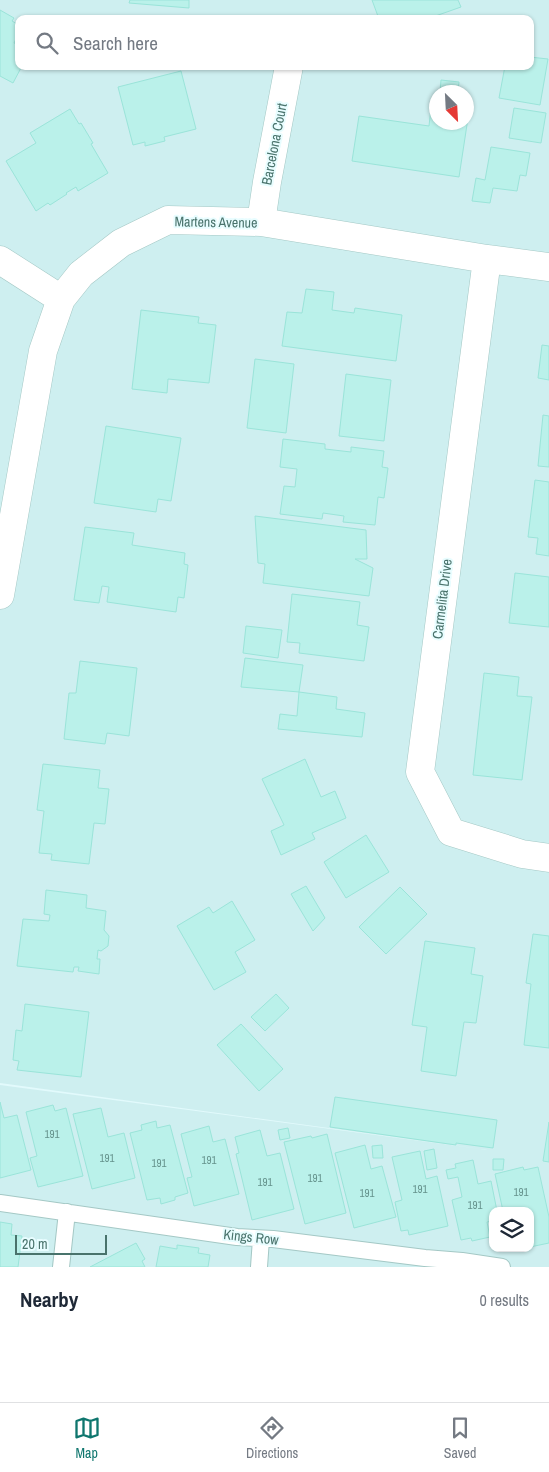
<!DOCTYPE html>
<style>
:root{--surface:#fff;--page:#f2f2f3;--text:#1f2937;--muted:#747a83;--line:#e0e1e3;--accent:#0f766e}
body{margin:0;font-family:"Archivo Narrow",sans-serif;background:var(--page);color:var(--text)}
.controls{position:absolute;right:15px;bottom:15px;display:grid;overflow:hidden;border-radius:10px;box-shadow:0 1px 4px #0004}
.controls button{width:45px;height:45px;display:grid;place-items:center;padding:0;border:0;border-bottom:1px solid var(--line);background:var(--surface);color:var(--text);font:25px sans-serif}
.compass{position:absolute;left:429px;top:85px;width:45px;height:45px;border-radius:50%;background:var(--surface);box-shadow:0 1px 4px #0004;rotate:156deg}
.scale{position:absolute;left:15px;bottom:12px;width:92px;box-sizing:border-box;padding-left:5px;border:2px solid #49736c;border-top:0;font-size:14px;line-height:18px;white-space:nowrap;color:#49736c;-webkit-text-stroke:4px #e8fdff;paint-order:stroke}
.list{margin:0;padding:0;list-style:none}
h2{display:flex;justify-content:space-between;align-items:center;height:65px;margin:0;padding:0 20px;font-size:21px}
h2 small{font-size:16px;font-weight:400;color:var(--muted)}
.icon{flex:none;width:28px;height:28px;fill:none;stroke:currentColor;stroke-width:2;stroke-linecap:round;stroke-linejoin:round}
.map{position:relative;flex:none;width:549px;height:1267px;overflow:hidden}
.search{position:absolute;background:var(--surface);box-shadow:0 1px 4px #0004;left:15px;right:15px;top:15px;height:55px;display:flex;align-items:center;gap:12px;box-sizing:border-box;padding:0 18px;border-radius:10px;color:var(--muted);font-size:19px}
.sheet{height:135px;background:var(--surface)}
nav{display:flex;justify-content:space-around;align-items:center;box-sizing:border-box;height:70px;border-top:1px solid var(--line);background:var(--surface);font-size:14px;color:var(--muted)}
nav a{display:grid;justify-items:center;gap:2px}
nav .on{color:var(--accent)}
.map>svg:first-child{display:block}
.residential{fill:#ceeff0;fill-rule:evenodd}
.building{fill:#baf1ea;stroke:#9ae4d9}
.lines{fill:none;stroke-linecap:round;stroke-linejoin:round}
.lane-casing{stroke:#a4c8c5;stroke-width:18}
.street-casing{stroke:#a4c8c5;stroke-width:29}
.lane{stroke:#fff;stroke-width:16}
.street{stroke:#fff;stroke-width:28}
.labels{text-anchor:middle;stroke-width:4;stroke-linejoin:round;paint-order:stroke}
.number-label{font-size:11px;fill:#65928c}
.street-label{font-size:14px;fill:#49736c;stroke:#e8fdff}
</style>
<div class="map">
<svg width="549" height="1267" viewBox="0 0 549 1267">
<rect width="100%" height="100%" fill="#e2fafc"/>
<path class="residential" d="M0 0H549V1267H0V1085L488 1150 0 1083ZM19 19H530V66H19ZM436 92H466V122H436ZM493 1211H530V1248H493Z"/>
<path class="building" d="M130 0H189V8L129 3Z
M372 0H458L461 7 427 19H379Z
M0 10 14 18 12 21 19 25V33L14 43 19 45V66H22L13 83 0 76Z
M530 57 548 59 540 105 499 98 505 66H530Z
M181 71 196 129 164 137 165 141 145 146V142L133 145 118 87Z
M441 80 459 82 458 92H440Z
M432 99 436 100V122H466V104L470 105 459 177 352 161 359 116 429 126Z
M514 108 546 113 541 143 509 138Z
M70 109 79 124 81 123 93 143 91 144 108 173 78 191 76 187 66 193 67 194 50 205 48 203 36 211 6 161 36 143 30 133Z
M491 147 530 153 526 176 520 175 517 191 493 188 490 203 472 201 476 178 485 180Z
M306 289 334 292 332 310 354 313 355 308 402 315 396 361 282 346 287 312 302 313Z
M141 310 199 317 198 323 216 325 209 383 168 379 167 393 132 389Z
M542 345 549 346V380L538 378Z
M255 359 294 364 286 433 247 428Z
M346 374 391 380 384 441 339 436Z
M543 415 549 416V467L538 466Z
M106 426 181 438 171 501 158 499 156 512 94 503Z
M283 439 325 444V449L351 452V447L384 451 382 467 388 468 384 498 378 497 375 525 343 522 344 516 323 513 322 519 280 514 284 486 295 487 297 469 280 467Z
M535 480 549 482V556L536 554 538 538 528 537Z
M255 516 366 530 367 559H355L373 568 369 596 263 583 265 564 258 563Z
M85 527 134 533 132 545 185 553 184 564 188 565 184 598 178 597 176 612 107 602 109 587 102 586 99 603 74 600Z
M515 573 549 577V627L509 623Z
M292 594 360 602 357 625 369 627 364 661 299 653 300 643 287 642Z
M246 626 282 630 278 658 243 653Z
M245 658 303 665 299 692 241 687Z
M80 661 137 668 129 736 107 733 105 744 64 739 69 693H76Z
M484 673 519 677 517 696 532 697 522 780 473 775Z
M299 692 337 697 336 709 365 713 362 737 278 729 280 714 297 716Z
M305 759 321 797 335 791 346 818 312 833 315 839 281 855 271 831 284 825 262 779Z
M43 764 100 770 98 788 109 789 105 824 94 823 89 864 51 860 52 854 39 853 44 811 37 810Z
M366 835 389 872 346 898 324 862Z
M306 886 325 918 313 931 291 894Z
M400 887 427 914 386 954 359 927Z
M46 890 87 895 86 908 106 911 104 930 109 936 108 946 101 951 98 950 97 959H100L99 974 78 971 79 967H74L73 972 17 966 23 919 49 921 50 915 44 914Z
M232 901 255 940 235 952 246 972 214 990 177 926 209 907 213 913Z
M533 934 549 936V1048L524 1045 531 984 526 983Z
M425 941 475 948 471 974 483 976 476 1023 464 1022 456 1076 421 1071 427 1027 412 1025Z
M276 994 289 1008 265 1031 251 1017Z
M25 1004 89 1012 81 1077 17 1070 19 1061 13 1060 16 1030 22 1031Z
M241 1024 283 1069 259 1091 217 1045Z
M335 1097 497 1120 493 1148 456 1143V1145L330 1127Z
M0 1102 4 1118 17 1115 31 1170 0 1178Z
M53 1105 55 1111 66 1108 83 1176 38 1187 30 1158 37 1156 26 1112Z
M101 1108 108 1137 124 1133 135 1178 92 1189 73 1114Z
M156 1121 157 1128 170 1125 188 1193 175 1197V1200L161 1204 160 1198 147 1200 130 1133 142 1130 141 1125Z
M549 1122V1162L543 1161Z
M209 1126 213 1142 225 1139 239 1194 194 1206 187 1178 192 1177 181 1134Z
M288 1128 290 1138 280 1140 278 1130Z
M260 1130 267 1156 280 1153 294 1209 252 1220 236 1154 239 1153 235 1137Z
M327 1134 346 1213 305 1224 284 1142 311 1136 312 1138Z
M365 1145 371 1169 382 1166 396 1217 354 1228 335 1153Z
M382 1145 383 1158H373L372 1146Z
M434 1149 437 1168 427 1170 424 1151Z
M420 1151 426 1179 437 1176 448 1226 409 1235 408 1230 401 1231 395 1202 402 1200 392 1157Z
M493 1159H504L503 1170H493Z
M473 1160 478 1184 491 1181 497 1211H493V1221L487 1222 490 1237 472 1241 471 1238 461 1240 452 1200 462 1197 458 1177 448 1179 446 1170 456 1168 455 1164Z
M523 1167 524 1170 538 1167 549 1217V1243L530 1247V1211H503L495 1174Z
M0 1222 12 1224 11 1235 22 1236 18 1267H0Z
M136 1243 145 1259 142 1261 145 1267H90Z
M177 1245 199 1248 198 1253 210 1255 208 1267H156L160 1246 177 1249Z"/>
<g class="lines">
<defs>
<path id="lane" d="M0 1203 237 1237 273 1239 425 1258 462 1261 502 1267
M61 1267 67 1212
M259 1267 261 1239"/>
<path id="street" d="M261 222 267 182 289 66
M487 259 420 772 451 832 522 854 549 858
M0 260 61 299
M0 595 43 351 61 299 81 274 121 243 168 220 261 222 487 259 549 267"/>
</defs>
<use href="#lane" class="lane-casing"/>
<use href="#street" class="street-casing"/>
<use href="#lane" class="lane"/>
<use href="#street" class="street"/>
</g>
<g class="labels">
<g class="number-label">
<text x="52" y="1138">191</text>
<text x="107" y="1162">191</text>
<text x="209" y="1164">191</text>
<text x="159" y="1167">191</text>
<text x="315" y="1182">191</text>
<text x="265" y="1186">191</text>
<text x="420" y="1193">191</text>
<text x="521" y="1196">191</text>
<text x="367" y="1197">191</text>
<text x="475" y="1209">191</text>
</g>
<g class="street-label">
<text transform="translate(274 144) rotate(-79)" y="5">Barcelona Court</text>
<text transform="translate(216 222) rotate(1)" y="5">Martens Avenue</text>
<text transform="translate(442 599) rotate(-83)" y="5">Carmelita Drive</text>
<text transform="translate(251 1237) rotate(6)" y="5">Kings Row</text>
</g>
</g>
</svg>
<div class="controls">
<button><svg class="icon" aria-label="layers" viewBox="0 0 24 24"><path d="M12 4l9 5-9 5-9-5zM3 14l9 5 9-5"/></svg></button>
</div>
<svg class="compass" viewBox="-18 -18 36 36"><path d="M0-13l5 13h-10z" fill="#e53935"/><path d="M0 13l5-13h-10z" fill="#747a83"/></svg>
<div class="scale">20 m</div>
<div class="search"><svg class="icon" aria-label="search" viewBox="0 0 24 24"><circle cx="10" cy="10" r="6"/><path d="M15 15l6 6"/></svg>Search here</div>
</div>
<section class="sheet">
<h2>Nearby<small>0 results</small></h2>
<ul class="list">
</ul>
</section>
<nav>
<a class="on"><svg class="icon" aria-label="map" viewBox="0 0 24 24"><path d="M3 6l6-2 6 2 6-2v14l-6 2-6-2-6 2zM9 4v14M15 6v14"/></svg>Map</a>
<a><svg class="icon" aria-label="directions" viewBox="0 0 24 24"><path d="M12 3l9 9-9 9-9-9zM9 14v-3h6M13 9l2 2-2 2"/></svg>Directions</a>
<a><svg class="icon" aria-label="saved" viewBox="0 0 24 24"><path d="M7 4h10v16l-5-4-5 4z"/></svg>Saved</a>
</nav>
